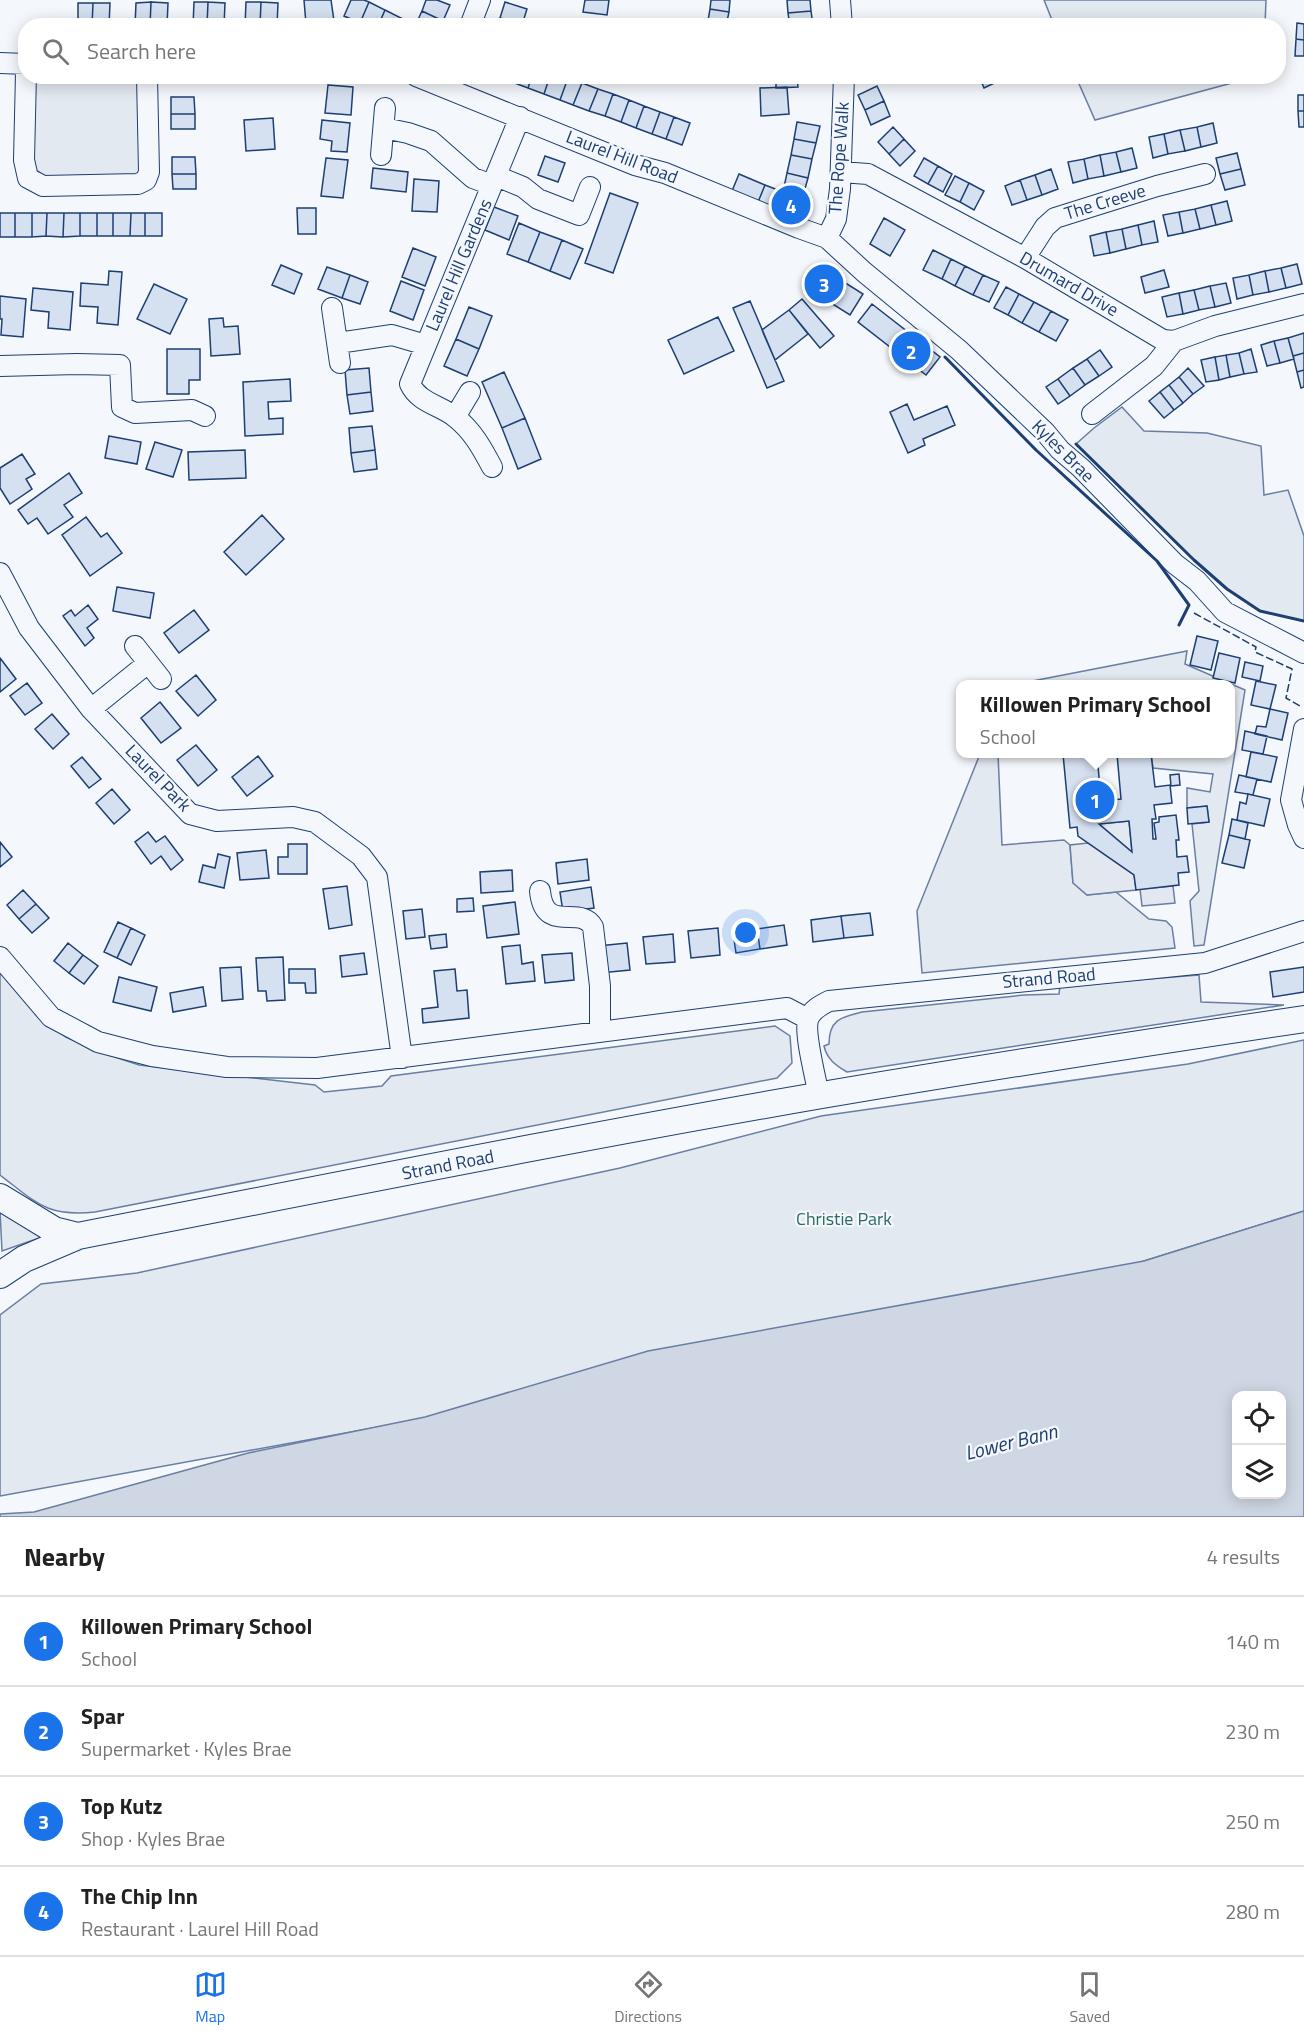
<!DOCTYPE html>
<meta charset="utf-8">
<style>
:root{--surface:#fff;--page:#f2f2f2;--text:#222;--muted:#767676;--line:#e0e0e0;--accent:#1a73e8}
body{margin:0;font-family:"Titillium Web",sans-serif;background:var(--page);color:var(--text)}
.controls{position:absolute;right:18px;bottom:18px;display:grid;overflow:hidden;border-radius:12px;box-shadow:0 3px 15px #0003}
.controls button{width:54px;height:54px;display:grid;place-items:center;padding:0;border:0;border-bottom:2px solid var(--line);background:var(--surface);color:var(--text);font:30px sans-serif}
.you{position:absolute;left:746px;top:933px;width:21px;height:21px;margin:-15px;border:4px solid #fff;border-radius:50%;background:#1a73e8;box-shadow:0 0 0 9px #1a73e833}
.badge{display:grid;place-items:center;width:39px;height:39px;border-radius:50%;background:var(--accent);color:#fff;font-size:20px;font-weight:700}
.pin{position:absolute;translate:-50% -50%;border:3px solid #fff;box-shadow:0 2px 6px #0006}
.popup{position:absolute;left:956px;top:680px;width:279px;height:78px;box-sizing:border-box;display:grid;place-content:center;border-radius:12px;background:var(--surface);filter:drop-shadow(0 2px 4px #0005);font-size:20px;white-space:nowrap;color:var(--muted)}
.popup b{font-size:22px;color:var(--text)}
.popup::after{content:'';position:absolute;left:50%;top:100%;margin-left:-12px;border:12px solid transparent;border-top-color:var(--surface)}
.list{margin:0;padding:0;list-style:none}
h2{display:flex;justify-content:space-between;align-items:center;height:78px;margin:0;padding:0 24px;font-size:26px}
h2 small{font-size:20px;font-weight:400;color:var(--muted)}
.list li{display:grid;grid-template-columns:39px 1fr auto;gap:18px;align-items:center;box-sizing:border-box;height:90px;padding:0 24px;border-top:2px solid var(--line)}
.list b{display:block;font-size:22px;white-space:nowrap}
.list p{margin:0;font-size:20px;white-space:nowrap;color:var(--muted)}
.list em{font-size:20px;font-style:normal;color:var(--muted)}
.icon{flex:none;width:33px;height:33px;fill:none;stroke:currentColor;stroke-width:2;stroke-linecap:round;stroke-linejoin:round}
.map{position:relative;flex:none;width:1304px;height:1517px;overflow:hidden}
.search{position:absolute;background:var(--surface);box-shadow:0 3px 15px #0003;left:18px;right:18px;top:18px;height:66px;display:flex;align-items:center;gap:15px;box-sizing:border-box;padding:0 21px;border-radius:24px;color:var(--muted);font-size:22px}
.sheet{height:438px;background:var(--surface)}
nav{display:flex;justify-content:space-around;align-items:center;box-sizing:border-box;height:84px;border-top:2px solid var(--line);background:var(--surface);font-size:16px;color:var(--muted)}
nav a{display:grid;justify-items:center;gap:3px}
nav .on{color:var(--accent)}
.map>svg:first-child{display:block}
.green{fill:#e3e9f0;stroke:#687fa3;stroke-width:1.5}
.parking{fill:#e3e8f0;stroke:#687fa3;stroke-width:1.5}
.water{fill:#cfd7e4;stroke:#687fa3;stroke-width:1.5;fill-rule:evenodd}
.building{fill:#d5e0f0;stroke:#1d3f73;stroke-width:1.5;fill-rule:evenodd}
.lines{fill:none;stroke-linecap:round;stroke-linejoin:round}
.minor-casing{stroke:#1d3f73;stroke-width:22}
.major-casing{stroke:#1d3f73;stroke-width:28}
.minor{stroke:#f4f7fb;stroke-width:20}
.major{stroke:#f4f7fb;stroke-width:26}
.fence{stroke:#1d3f73;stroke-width:1.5;stroke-dasharray:8 3;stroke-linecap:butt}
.wall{stroke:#1d3f73;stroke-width:3}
.labels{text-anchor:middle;stroke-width:4.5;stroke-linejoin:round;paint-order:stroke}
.street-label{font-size:18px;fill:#1d3f73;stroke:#f4f7fb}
.park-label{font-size:18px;fill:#2c6c60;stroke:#f4f7fb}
.water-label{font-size:20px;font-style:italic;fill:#1d3f73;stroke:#f4f7fb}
</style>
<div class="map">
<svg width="1304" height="1517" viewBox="0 0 1304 1517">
<rect width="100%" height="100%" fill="#f4f7fb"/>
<path class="green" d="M1044 0H1266L1265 25H1054Z
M40 76H135L138 79 143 166 137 175 44 176 34 168 30 89 36 78Z
M1076 77H1254L1095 120Z
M1122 407 1144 431 1207 433 1261 446 1264 495 1288 490 1304 536V621L1260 611 1227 589 1194 560 1076 444 1094 428Z
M1187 651 1185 664 1245 690 1204 945 1194 946 1190 901 1199 891 1192 824 1209 822 1207 806 1187 808V788L1210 792 1213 774 1153 768 1151 754H1230V684H1090V682L1066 684H1017Z
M980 754H998L1002 845 1064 840 1070 845 1073 883 1087 895 1116 892 1149 919 1166 921 1172 927 1175 948 922 973 917 911Z
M1129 821 1132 852 1099 824Z
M0 968 48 1024 66 1037 103 1053 139 1065 315 1085 324 1092 382 1086 391 1076 775 1026 790 1036 792 1063 777 1078 95 1212C46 1217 37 1203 0 1175Z
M1199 975 1201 1002 1284 1005 847 1072C835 1065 827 1059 824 1046L829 1044C829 1019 842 1017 862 1012L1024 995 1059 994 1060 986Z
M1304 1040V1211L1144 1261 213 1517H0L58 1510 411 1421 0 1496V1315L41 1284 137 1273 620 1168 821 1116 1188 1064Z
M0 1211 45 1236 2 1251Z"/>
<path class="parking" d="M1088 843 1134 875 1136 890 1087 895 1073 883 1070 845Z
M1173 886 1175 903 1142 906 1140 889Z"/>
<path class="water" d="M1304 1211V1517H0V1514L34 1512 248 1453 425 1417 648 1351 1144 1261ZM1236 1396H1282V1494H1236Z"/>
<path class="building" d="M304 0H331L334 21 306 24Z
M351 0H364L369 2 360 23 344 16Z
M426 0H437L450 5 443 21 422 11Z
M585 0H609L607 15 583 12Z
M711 0H730L729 12 710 9Z
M787 0H810L811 11 788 13Z
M151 2 168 3 167 26H150Z
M151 2 150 26H135L136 3Z
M194 2H208L207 26H193Z
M208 2 225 3 224 26H207Z
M246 2H261L260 26H245Z
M261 2 278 3 277 26H260Z
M369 2 385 10 378 26H365L360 23Z
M505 2 527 9 522 25 500 18Z
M78 3H93L92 26H78Z
M93 3H110L109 26H92Z
M710 9 729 12 726 26H707Z
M385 10 401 18 397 26H378Z
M422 11 443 21 441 26H415Z
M811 11 813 25 790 26 788 13Z
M401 18 415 26H397Z
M500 18 522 25 497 26Z
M609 21 626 23V26H608Z
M1297 23 1304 24V40L1296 39Z
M1296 39 1304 40V56H1295Z
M515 76H532L528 88 512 82Z
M532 76H550L544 94 528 88Z
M550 76 568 78 560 100 544 94Z
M776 76H797L798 87 776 88Z
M979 76H1009L984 88Z
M568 78 582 83 573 105 560 100Z
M582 83 598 89 589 111 573 105Z
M328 85 353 87 351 115 325 113Z
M877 86 884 101 865 110 858 95Z
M787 87 789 114 761 116 760 88Z
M598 89 613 94 605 116 589 111Z
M613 94 629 100 621 122 605 116Z
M1298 95H1304V111H1298Z
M171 97H194L195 114H171Z
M629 100 644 106 636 128 621 122Z
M884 101 890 116 871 125 865 110Z
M644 106 660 112 652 134 636 128Z
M1298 111H1304V127H1299Z
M660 112 674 117 666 139 652 134Z
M171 114H195V129H171Z
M674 117 690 123 682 145 666 139Z
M273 118 275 149 246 151 244 120Z
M322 120 350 123 347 152 331 151 332 141 320 139Z
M797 122 820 126 816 143 794 139Z
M1213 123 1217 143 1201 147 1197 127Z
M893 127 904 139 889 154 878 142Z
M1197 127 1201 147 1185 151 1180 130Z
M1180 130 1185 151 1168 154 1164 134Z
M1164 134 1168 154 1153 158 1149 137Z
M794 139 816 143 812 159 791 155Z
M904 139 915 151 900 166 889 154Z
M1132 148 1137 168 1121 172 1116 152Z
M1116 152 1121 172 1104 176 1100 155Z
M1237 153 1241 169 1220 174 1216 158Z
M791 155 812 159 808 178 787 173Z
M1100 155 1104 176 1088 179 1084 159Z
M545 156 565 163 558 182 538 175Z
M172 157H195L196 174H172Z
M326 158 348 160 343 198 321 196Z
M924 158 938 166 928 184 914 176Z
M1084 159 1088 179 1073 183 1068 162Z
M938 166 952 174 943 192 928 184Z
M373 168 408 172 406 192 371 188Z
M1051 169 1058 189 1042 195 1035 175Z
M1241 169 1245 185 1225 190 1220 174Z
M787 173 808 178 802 199 783 192Z
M172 174H196V189H173Z
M739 174 765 185 758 202 732 191Z
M1035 175 1042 195 1027 200 1020 180Z
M955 176 969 183 960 202 945 195Z
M414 179 439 181 437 212 412 211Z
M1020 180 1027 200 1012 205 1005 186Z
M969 183 984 191 974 210 960 202Z
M765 185 783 192 779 211 758 202Z
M783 192 802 199 798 218 779 211Z
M610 193 638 203 613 273 585 263Z
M1227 201 1232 221 1216 225 1211 205Z
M1211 205 1216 225 1200 229 1195 209Z
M494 207 518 216 509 240 485 230Z
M297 208H316V234H298Z
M1195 209 1200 229 1183 233 1179 212Z
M1179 212 1183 233 1168 236 1163 215Z
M0 213H15V237H0Z
M15 213H32V237H15Z
M32 213H47L46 236 32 237Z
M47 213H64L63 237 46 236Z
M64 213H80V236L63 237Z
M80 213H97V236H80Z
M97 213H113V236H97Z
M113 213H131L130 236H113Z
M131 213H145V236H130Z
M145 213H162V236H145Z
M884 218 905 230 890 256 870 244Z
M1154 221 1158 242 1142 245 1138 225Z
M519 223 540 232 528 262 507 254Z
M1138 225 1142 245 1126 249 1122 229Z
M1122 229 1126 249 1110 253 1106 232Z
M540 232 562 240 550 271 528 262Z
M1106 232 1110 253 1094 256 1090 236Z
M562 240 583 249 570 279 550 271Z
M413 248 436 257 425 286 402 277Z
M933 250 951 259 942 279 923 270Z
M951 259 965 266 955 286 942 279Z
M1297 264 1302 284 1286 288 1281 268Z
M281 265 302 274 294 294 272 285Z
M817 265 863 294 850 315 804 286Z
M965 266 983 275 973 295 955 286Z
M327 267 350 275 342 298 318 289Z
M1281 268 1286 288 1269 292 1265 271Z
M1164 270 1169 287 1145 293 1141 277Z
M109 271 122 272 118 325 97 323 98 307 80 306 81 283 108 285Z
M1265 271 1269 292 1253 295 1249 275Z
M350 275 368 282 360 304 342 298Z
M983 275 999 282 989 302 973 295Z
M1249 275 1253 295 1237 299 1233 278Z
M401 281 424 290 413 320 390 311Z
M1226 283 1231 303 1215 307 1210 286Z
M154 284 187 299 170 334 137 319Z
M1210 286 1215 307 1199 310 1194 290Z
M1006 287 1019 294 1008 315 994 308Z
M33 288 73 292 70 330 48 328 49 312 31 310Z
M1194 290 1199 310 1183 314 1179 293Z
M1179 293 1183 314 1167 317 1162 297Z
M1019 294 1034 302 1022 323 1008 315Z
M0 296 26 299 23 337 1 335 2 319H0Z
M802 299 834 336 820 348 789 310Z
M750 301 784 381 767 388 733 308Z
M1034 302 1051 311 1039 332 1022 323Z
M872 304 940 357 926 375 858 322Z
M469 307 492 316 479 349 456 339Z
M789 310 808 334 775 360 762 330Z
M1051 311 1068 320 1056 341 1039 332Z
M718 317 734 351 684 374 668 340Z
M223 318 224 327 238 326 240 354 211 356 209 319Z
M1304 333V353L1293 356 1288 338Z
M1288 338 1294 359 1280 363 1274 341Z
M456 339 479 349 467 376 444 366Z
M1274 341 1280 363 1267 366 1261 345Z
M167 349H200V380H189V394H167Z
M1251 349 1257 372 1244 374 1239 353Z
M1100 350 1112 367 1099 376 1087 359Z
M1239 353 1244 374 1230 377 1226 355Z
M1304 353V370L1297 372 1293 356Z
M1226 355 1230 377 1219 380 1215 357Z
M1215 357 1219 380 1206 382 1201 360Z
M1087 359 1099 376 1085 385 1073 368Z
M369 368 371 392 347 395 345 370Z
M1073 368 1085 385 1070 396 1058 379Z
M1188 368 1204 386 1193 394 1179 377Z
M1304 370V387L1301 388 1297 372Z
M504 372 525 418 502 428 482 382Z
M1179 377 1193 394 1183 403 1169 385Z
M290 379 291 401 268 402 269 419 283 418V434L245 436 243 382Z
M1058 379 1070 396 1058 404 1046 387Z
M1169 385 1183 403 1174 410 1160 392Z
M371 392 373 411 350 414 347 395Z
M1160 392 1174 410 1164 418 1149 401Z
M907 404 914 420 947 406 955 425 923 439 925 445 908 453 890 412Z
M525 418 541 459 518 469 502 428Z
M372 426 375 450 351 453 349 428Z
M109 436 141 442 137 464 105 458Z
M155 442 182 450 173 477 146 469Z
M245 450 246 478 189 480 188 452Z
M375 450 377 469 354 472 351 453Z
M22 454 35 474 26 479 32 489 10 504 0 488V468Z
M69 473 82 493 64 505 73 517 48 534 37 518 28 524 18 510Z
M262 515 284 539 246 575 224 552Z
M86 517 101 537 107 533 122 553 90 576 62 535Z
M117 587 154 593 150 618 113 611Z
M88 605 98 619 87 628 94 638 85 646 63 616 71 610 75 616Z
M194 610 209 630 179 653 164 633Z
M1197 636 1218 641 1211 670 1190 665Z
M1219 653 1240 658 1235 683 1213 678Z
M0 658 16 679 0 692Z
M1245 662 1263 666 1260 681 1242 677Z
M196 675 216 700 198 716 176 691Z
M1256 681 1276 685 1270 709 1251 705Z
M27 683 42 703 25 715 10 696Z
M160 702 181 728 161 743 141 718Z
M1270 709 1288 713 1282 740 1255 734 1257 726 1266 727Z
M52 714 69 734 53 749 35 729Z
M1245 731 1267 736 1263 754 1242 750Z
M196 745 217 770 198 786 177 760Z
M1251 752 1277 757 1271 782 1246 777Z
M1063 754H1097L1100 789 1110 788 1112 800 1121 799 1117 754H1151L1155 787 1170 785 1172 803 1154 805 1156 819H1152L1153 839H1156L1154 823 1159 822V817L1176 815 1179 840H1176L1177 857 1187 856 1189 872 1178 873 1179 885 1136 890 1134 875 1078 836 1077 827 1070 828ZM1129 821 1132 852 1099 824Z
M258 756 273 776 247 796 232 777Z
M82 757 101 779 89 788 71 766Z
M1179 774 1180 785 1171 786 1170 775Z
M1239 775 1257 779 1253 795 1235 792Z
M112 789 130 810 114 824 96 803Z
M1248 794 1270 799 1264 826 1237 820 1240 802 1246 804Z
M1207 806 1209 822 1188 824 1187 808Z
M1232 819 1248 823 1245 839 1229 835Z
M148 832 156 842 165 836 183 860 171 870 161 856 151 864 135 842Z
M1229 835 1250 840 1244 868 1222 863Z
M0 842 12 857 0 867Z
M288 844H307V874H278V857H288Z
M266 850 269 878 240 880 237 853Z
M218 854 230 857 224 888 199 882 203 865 215 868Z
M587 859 589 880 558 884 556 863Z
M512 870 513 891 481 893 480 872Z
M347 886 352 925 329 929 323 889Z
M591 887 594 908 563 912 560 892Z
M23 890 36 904 19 919 7 905Z
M473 898 474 911 457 912V899Z
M515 902 519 934 487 938 483 906Z
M36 904 49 918 32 933 19 919Z
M422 909 425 937 406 939 403 911Z
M870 913 873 935 844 938 841 916Z
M841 916 844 938 813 942 811 920Z
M118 922 131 928 117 958 104 952Z
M784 925 787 945 760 949 757 929Z
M131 928 145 935 131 965 117 958Z
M718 928 720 955 691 958 688 931Z
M757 929 760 949 736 953 733 933Z
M446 934 447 947 431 949 429 936Z
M673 934 675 962 646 964 643 937Z
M68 943 83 955 69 973 54 961Z
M627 943 630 970 600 973 598 946Z
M520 945 522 964 533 962 535 981 506 984 502 947Z
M364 953 367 974 342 977 340 956Z
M572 953 574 980 545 983 542 955Z
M83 955 98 966 84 984 69 973Z
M283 957 285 1000 267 1001 266 991H258L256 958Z
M241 967 243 999 222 1001 220 968Z
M1304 967V992L1273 997 1270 972Z
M289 969H315L316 993H306L305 983H289Z
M455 969 457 991 467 990 469 1018 423 1023 422 1009 438 1007 434 971Z
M119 977 157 987 151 1011 113 1002Z
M203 987 206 1006 173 1012 170 993Z"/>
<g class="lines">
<defs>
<path id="minor" d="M840 0 842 26
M470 26 480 0
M0 63 26 64
M26 73 24 160 28 178 43 186 138 184 146 180 149 172 147 76
M416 76 635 165 665 173 799 228 827 238 864 272 959 350 1045 432 1060 450 1081 468 1175 564 1197 581 1225 612 1304 653
M384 128 408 133 431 141 473 178 492 185
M381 155 385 108
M841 172 868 174 1025 258 1163 340 1174 341 1215 326 1304 304
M496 176 523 187 538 199 579 215 590 187
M827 238 836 219 840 189 844 76
M1025 258 1045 227 1055 218 1157 186 1205 174
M332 308 340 363
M338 343 392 335 426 345
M0 366 77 364 120 365 122 407 135 413 192 410 205 416
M1092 414 1154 366 1174 341
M455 417 470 392
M492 467C482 448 472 430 455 417 440 405 419 403 410 384L520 117
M0 573 29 628 91 709 190 814 217 821 293 817 315 822 361 856 377 877 402 1058
M135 646 161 679
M91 709 148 663
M1304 729 1291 800 1298 825 1304 838
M540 891C544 935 581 904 593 927L600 986V1032
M0 957 51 1017 98 1042 152 1056 227 1067 317 1068 787 1008 808 1019
M819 1096C816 1079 804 1034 808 1020 811 1010 821 1005 829 1001L1205 963 1304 931"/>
<path id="major" d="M0 1197 54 1230 78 1236
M0 1275 24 1259 78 1236C326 1188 573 1138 822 1095 982 1068 1143 1043 1304 1019"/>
</defs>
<use href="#minor" class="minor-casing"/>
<use href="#major" class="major-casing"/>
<use href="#minor" class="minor"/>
<use href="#major" class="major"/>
<path class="fence" d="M1194 613 1256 647 1255 652 1292 669 1286 698 1300 706"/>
<path class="wall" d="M945 357 1036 450 1157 561 1189 605 1179 625
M1076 444 1194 560 1227 589 1260 611 1304 621"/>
</g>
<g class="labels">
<g class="street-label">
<text transform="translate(622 157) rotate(21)" y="6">Laurel Hill Road</text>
<text transform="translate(839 158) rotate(-86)" y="6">The Rope Walk</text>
<text transform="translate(1105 202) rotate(-17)" y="6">The Creeve</text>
<text transform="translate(459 265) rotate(-67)" y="6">Laurel Hill Gardens</text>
<text transform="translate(1069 284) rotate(30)" y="6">Drumard Drive</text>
<text transform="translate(1063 451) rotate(45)" y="6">Kyles Brae</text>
<text transform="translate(158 778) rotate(46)" y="6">Laurel Park</text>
<text transform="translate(1049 978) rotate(-5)" y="6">Strand Road</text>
<text transform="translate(448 1165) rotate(-11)" y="6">Strand Road</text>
</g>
<g class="park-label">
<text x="844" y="1225">Christie Park</text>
</g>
<g class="water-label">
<text transform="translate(1011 1442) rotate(-14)" y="7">Lower Bann</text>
</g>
</g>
</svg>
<div class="controls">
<button><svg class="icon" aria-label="locate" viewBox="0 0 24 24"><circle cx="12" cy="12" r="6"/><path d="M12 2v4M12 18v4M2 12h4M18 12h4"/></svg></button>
<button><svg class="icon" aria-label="layers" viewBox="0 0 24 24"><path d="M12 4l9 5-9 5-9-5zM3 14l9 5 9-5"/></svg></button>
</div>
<div class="you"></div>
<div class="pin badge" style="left:1095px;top:800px">1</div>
<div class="popup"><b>Killowen Primary School</b>School</div>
<div class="pin badge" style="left:911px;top:351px">2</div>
<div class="pin badge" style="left:824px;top:284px">3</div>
<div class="pin badge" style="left:791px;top:205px">4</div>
<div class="search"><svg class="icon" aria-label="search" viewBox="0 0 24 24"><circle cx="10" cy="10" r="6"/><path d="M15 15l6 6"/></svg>Search here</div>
</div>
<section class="sheet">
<h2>Nearby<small>4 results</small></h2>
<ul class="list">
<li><span class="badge">1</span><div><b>Killowen Primary School</b><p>School</p></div><em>140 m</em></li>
<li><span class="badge">2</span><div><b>Spar</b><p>Supermarket · Kyles Brae</p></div><em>230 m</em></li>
<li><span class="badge">3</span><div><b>Top Kutz</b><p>Shop · Kyles Brae</p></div><em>250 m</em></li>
<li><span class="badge">4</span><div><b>The Chip Inn</b><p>Restaurant · Laurel Hill Road</p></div><em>280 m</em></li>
</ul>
</section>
<nav>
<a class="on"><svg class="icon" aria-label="map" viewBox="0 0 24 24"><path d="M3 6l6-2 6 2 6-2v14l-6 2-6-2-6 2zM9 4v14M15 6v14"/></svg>Map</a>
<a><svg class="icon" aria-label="directions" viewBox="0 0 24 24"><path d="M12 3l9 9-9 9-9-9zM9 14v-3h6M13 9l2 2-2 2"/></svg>Directions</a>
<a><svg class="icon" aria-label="saved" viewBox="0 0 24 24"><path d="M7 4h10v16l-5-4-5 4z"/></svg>Saved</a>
</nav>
